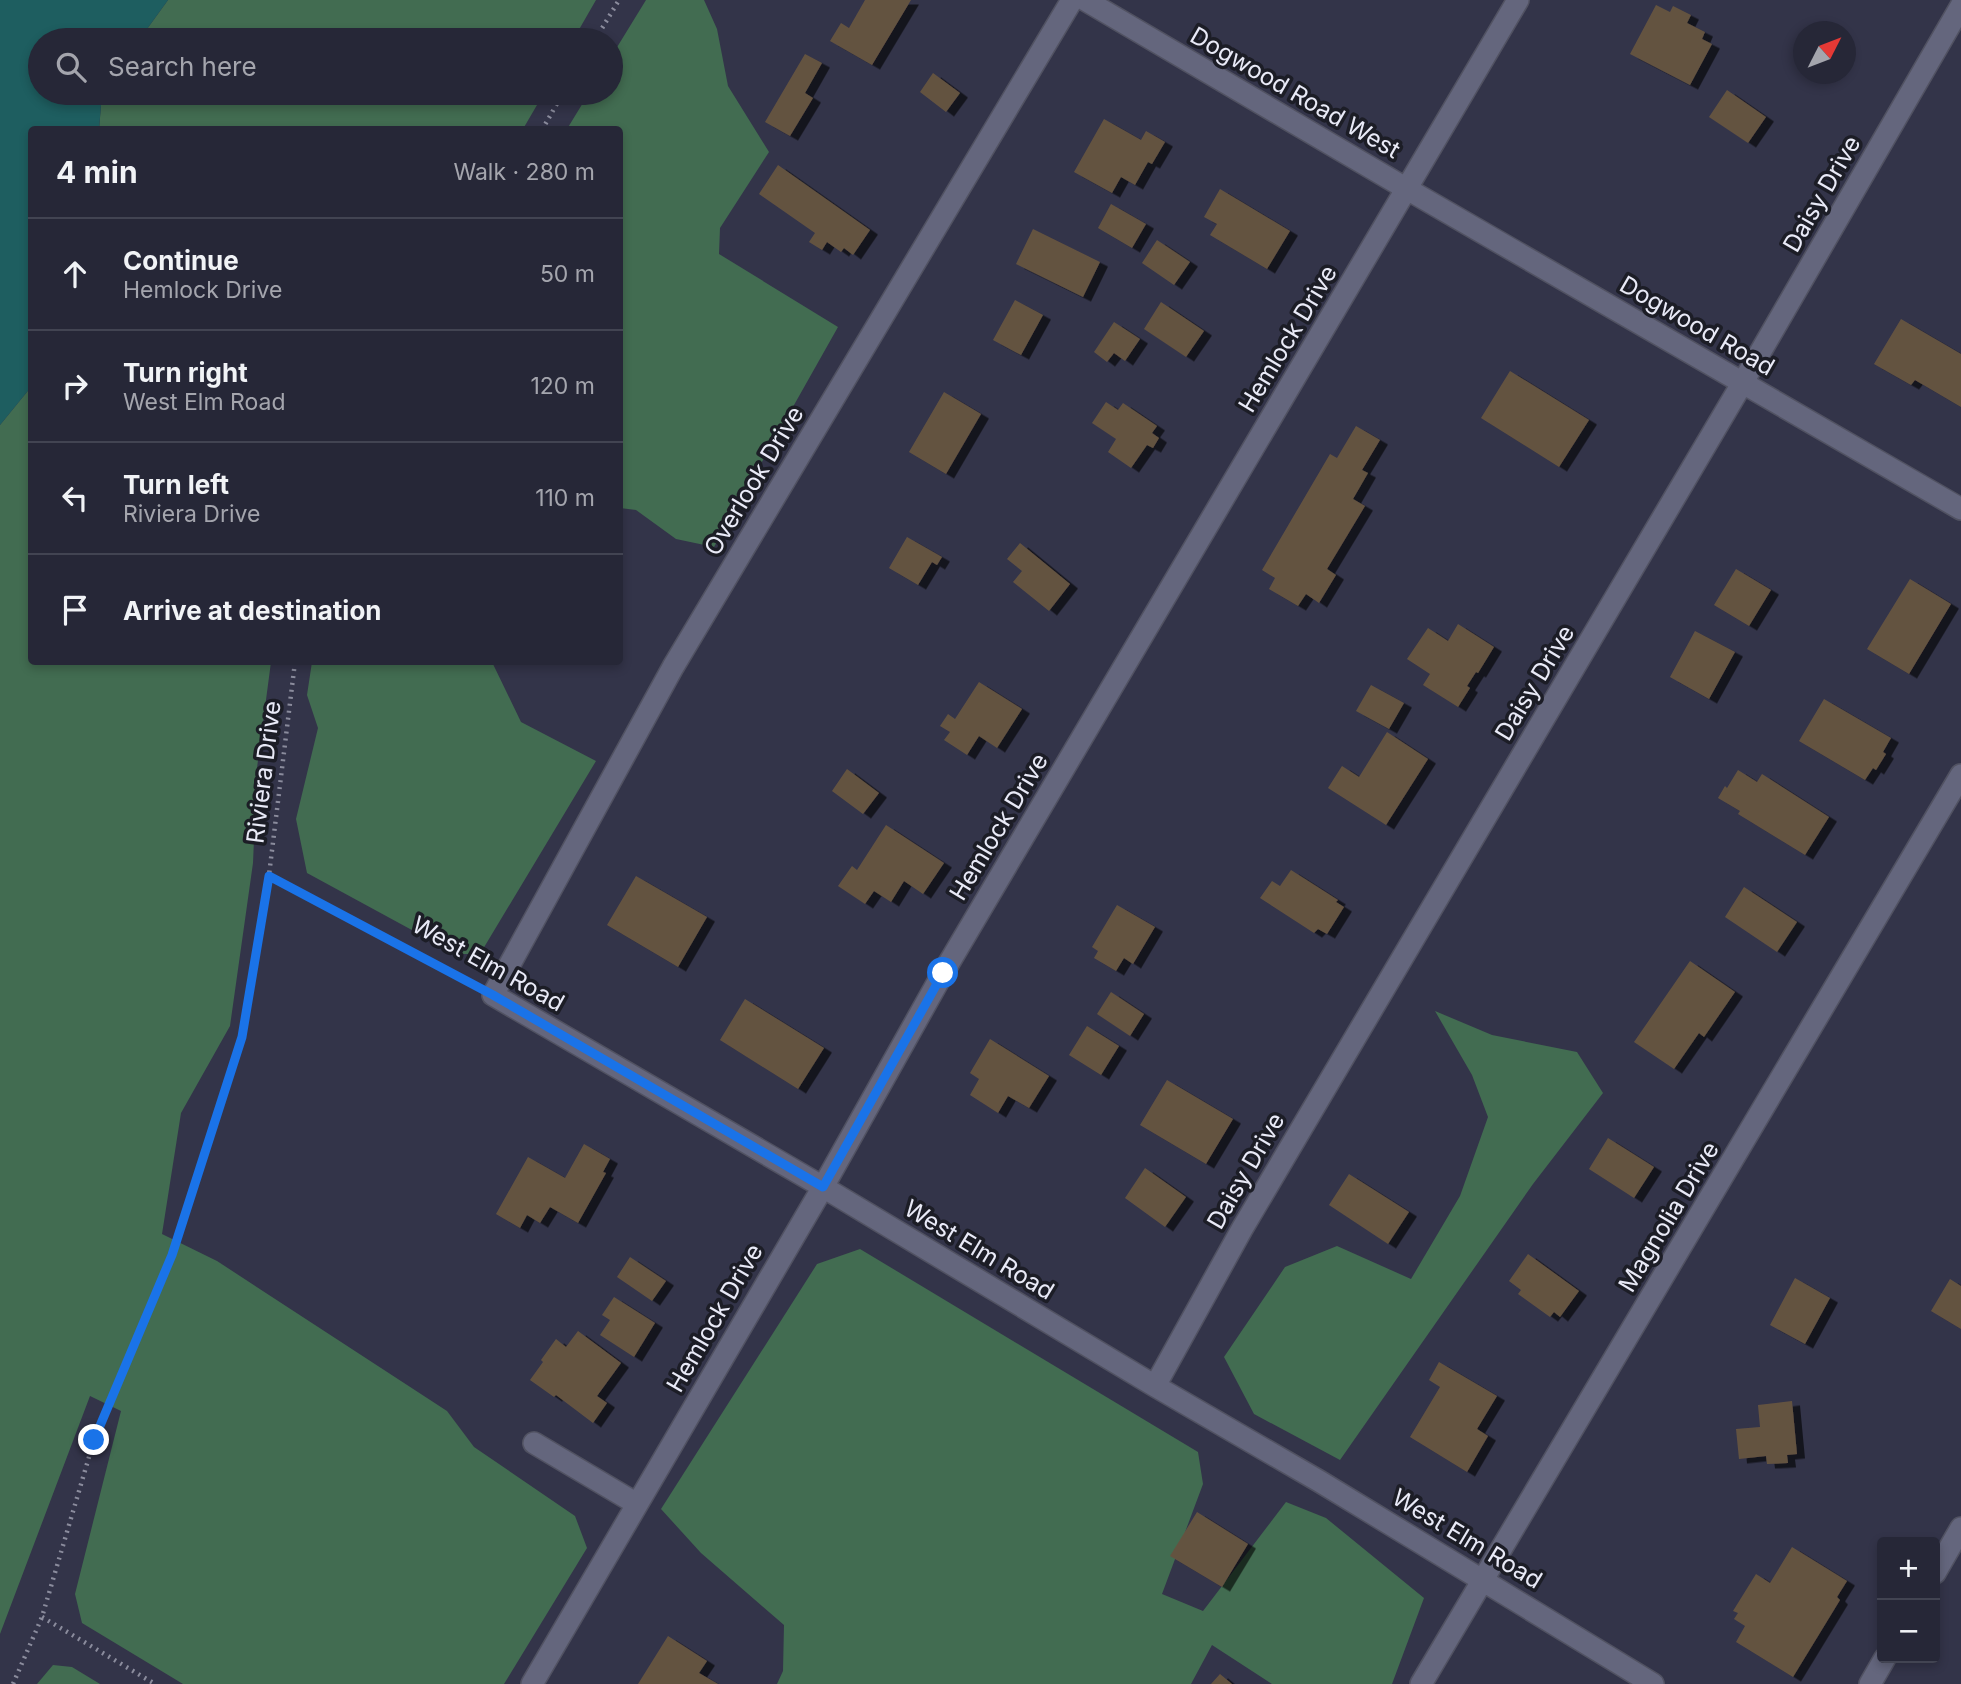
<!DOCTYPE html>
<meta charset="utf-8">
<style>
:root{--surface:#262737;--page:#2e2f3f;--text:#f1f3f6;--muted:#a4a5ad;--line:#424452}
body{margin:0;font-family:Inter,sans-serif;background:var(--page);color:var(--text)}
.controls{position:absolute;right:21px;bottom:21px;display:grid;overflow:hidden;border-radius:7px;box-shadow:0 4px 10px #0003}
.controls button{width:63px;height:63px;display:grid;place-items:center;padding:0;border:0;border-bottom:2px solid var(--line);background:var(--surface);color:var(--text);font:35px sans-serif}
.compass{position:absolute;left:1793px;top:21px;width:63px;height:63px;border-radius:50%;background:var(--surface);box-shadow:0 4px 10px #0003;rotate:48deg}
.stop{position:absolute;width:21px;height:21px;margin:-16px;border:5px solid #1a73e8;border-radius:50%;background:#fff}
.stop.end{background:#1a73e8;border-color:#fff;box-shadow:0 2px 7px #0008}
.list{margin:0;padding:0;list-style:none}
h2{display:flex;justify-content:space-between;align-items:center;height:91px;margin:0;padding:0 28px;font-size:30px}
h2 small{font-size:23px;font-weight:400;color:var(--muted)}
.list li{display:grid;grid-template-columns:46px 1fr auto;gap:21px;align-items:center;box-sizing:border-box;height:112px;padding:0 28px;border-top:2px solid var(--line)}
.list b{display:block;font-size:26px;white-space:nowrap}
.list p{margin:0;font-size:23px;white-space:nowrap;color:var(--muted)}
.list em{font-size:23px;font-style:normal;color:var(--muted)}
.icon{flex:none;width:38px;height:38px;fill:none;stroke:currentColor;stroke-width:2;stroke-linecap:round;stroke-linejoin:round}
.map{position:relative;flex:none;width:1961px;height:1684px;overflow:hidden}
.search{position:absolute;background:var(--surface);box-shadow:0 4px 10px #0003;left:28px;top:28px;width:595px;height:77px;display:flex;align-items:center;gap:18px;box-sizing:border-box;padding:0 24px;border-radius:38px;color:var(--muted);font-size:26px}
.panel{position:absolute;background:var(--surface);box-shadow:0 4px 10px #0003;left:28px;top:126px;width:595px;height:539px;border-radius:7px}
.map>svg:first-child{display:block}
.green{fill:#426c51}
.water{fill:#1e5e60}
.building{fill:#645341;filter:url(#shadow)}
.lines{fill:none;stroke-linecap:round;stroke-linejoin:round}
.street-casing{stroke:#515262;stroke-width:24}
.path{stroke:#8b8c9d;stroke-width:4.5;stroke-dasharray:2 5;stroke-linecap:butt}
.street{stroke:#64667d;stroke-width:21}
.route{stroke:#1a73e8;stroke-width:9}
.labels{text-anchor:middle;stroke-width:7;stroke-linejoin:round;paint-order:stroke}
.street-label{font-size:24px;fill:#e9eaf7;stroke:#1c1d26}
</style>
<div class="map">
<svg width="1961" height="1684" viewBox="0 0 1961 1684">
<defs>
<filter id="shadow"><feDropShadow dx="8" dy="4.5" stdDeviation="0" flood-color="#0009"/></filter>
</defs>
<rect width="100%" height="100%" fill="#333449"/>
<path class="green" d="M168 0H596L573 40H139Z
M646 0H704L717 29 728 86 769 152 720 228 719 254 838 327 714 547 676 539 636 510 620 508V130L567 129 589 93H611V57Z
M102 93H544L523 129 99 130Z
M31 387 32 662H271L257 768 253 863 230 1026 181 1113 162 1234 217 1261 447 1411 474 1447 575 1516 587 1548 504 1684H183L82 1623 75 1594 121 1411 90 1396 0 1634V425Z
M312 662H492L521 722 596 761 480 954H456L307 873 296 819 318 728 307 695Z
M1435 1011 1492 1035 1577 1052 1603 1093 1533 1184 1340 1460 1254 1414 1224 1357 1285 1267 1337 1246 1411 1279 1460 1196 1488 1117 1472 1075Z
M860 1249 1198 1452 1203 1484 1162 1594 1203 1611 1286 1502 1326 1518 1424 1598 1392 1684H1272L1212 1645 1191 1684H777L783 1671 784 1625 701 1553 661 1509 817 1264Z
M53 1665 72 1667 100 1684H37Z"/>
<path class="water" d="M0 0H168L139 40H40V93H102L99 129 32 130 31 387 0 425Z"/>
<path class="building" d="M865 0H911L872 65 830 41 841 23 849 28Z
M1656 5 1670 12 1673 6 1691 15 1687 23 1705 32 1702 39 1712 44 1690 85 1630 54Z
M805 54 822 63 805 93 813 98 790 136 765 122Z
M933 73 960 93 946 112 920 92Z
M1727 90 1766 117 1748 143 1709 117Z
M1104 119 1141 140 1146 131 1165 142 1152 164 1148 162 1135 185 1121 177 1112 193 1074 172Z
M778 165 870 230 853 255 844 248 841 252 827 242 822 250 809 242 815 233 759 194Z
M1220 189 1290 231 1267 269 1210 235 1217 224 1204 217Z
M1111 204 1146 224 1132 248 1098 228Z
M1033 229 1100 262 1083 297 1016 264Z
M1157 240 1190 262 1174 285 1142 263Z
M1015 300 1043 315 1021 355 993 340Z
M1161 302 1204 331 1186 357 1144 329Z
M1901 319 1961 354V407L1915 380 1911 385 1874 364Z
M1114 322 1140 339 1125 361 1114 353 1107 362 1094 352Z
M1510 371 1589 420 1559 467 1481 418Z
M944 392 981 414 946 474 909 452Z
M1106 402 1118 410 1123 403 1157 426 1152 433 1159 438 1153 448 1147 445 1131 468 1108 452 1116 439 1092 423Z
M1356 426 1380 440 1362 470 1368 473 1353 499 1365 506 1327 569 1336 575 1319 603 1306 594 1298 606 1269 589 1275 578 1262 570 1330 454 1337 458Z
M907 537 942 557 937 565 932 562 918 585 889 568Z
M1020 543 1070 584 1049 611 1013 582 1022 571 1007 559Z
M1736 569 1771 590 1749 626 1714 605Z
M1910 579 1951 604 1909 674 1867 649Z
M1458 624 1494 647 1478 673 1476 672 1467 686 1470 688 1458 707 1423 685 1430 674 1407 659 1428 628 1448 641Z
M1695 631 1735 652 1709 699 1670 677Z
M979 682 1022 709 997 748 979 736 967 755 944 740 950 732 940 726 948 714 955 719Z
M1371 685 1404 703 1389 729 1356 711Z
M1824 699 1891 738 1883 752 1886 754 1876 770 1873 768 1865 780 1799 741Z
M1387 732 1428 759 1386 825 1328 788 1342 766 1359 777Z
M847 769 879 793 863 814 832 791Z
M1738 770 1757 782 1762 774 1829 817 1805 855 1738 814 1740 811 1718 798 1725 786 1727 788Z
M886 825 944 863 923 894 904 881 891 902 874 891 865 904 838 886 852 866 857 870Z
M1291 870 1338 900 1336 902 1344 907 1327 934 1318 929 1314 933 1260 898 1272 881 1280 886Z
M636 876 707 917 678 967 607 925Z
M1744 887 1797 922 1777 952 1725 917Z
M1117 905 1155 927 1133 964 1124 958 1116 971 1094 958 1098 951 1092 947Z
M1690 961 1735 992 1704 1037 1699 1033 1674 1069 1634 1042Z
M1111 992 1144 1014 1130 1036 1097 1014Z
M745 999 824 1048 798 1089 720 1040Z
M1087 1026 1119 1046 1101 1075 1069 1055Z
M990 1039 1049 1076 1029 1108 1008 1096 998 1113 970 1095 979 1079 970 1073Z
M1167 1080 1233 1119 1206 1164 1140 1125Z
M1608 1138 1654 1167 1634 1198 1589 1169Z
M584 1144 610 1159 603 1172 606 1173 578 1223 550 1207 540 1223 527 1215 520 1228 496 1214 528 1157 565 1178Z
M1145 1168 1186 1197 1165 1227 1125 1198Z
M1349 1174 1409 1212 1388 1244 1329 1205Z
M1528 1254 1579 1291 1560 1317 1554 1312 1550 1317 1518 1294 1521 1290 1509 1281Z
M630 1257 666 1281 652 1301 617 1277Z
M1795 1278 1830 1298 1805 1344 1770 1325Z
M1950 1279 1961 1286V1329L1931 1311Z
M614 1297 655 1323 634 1357 600 1335 610 1320 602 1315Z
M578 1331 621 1363 597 1396 607 1403 593 1423 556 1395 554 1397 530 1380 543 1362 541 1360 556 1339 566 1347Z
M1439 1362 1497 1396 1477 1429 1488 1436 1467 1472 1410 1437 1440 1387 1429 1380Z
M1792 1401 1797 1454 1787 1455 1788 1463 1767 1464 1766 1456 1739 1459 1736 1429 1760 1427 1758 1405Z
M1197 1512 1248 1544 1222 1587 1170 1556Z
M1792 1547 1847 1581 1837 1597 1840 1600 1793 1677 1736 1642 1745 1626 1734 1619 1738 1613 1733 1611 1756 1574 1770 1583Z
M668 1636 707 1661 699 1673 718 1684H638Z
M1220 1674 1232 1684H1211Z"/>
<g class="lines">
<defs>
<path id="street" d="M1072 0 673 667 493 995 823 1187 1155 1386 1319 1481 1653 1684
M1085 0 1407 189 1961 509
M1155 1386 1242 1229 1743 382 1961 6
M534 1443 637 1504
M1935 1573 1961 1528
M532 1684 823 1187 943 973 1518 0
M1421 1684 1961 775
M1870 1684 1885 1658"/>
</defs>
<use href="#street" class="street-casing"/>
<path class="path" d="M595 40 619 0
M542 130 563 93
M269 875 471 983
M42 1617 155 1684
M13 1684 42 1617 94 1440 172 1255 242 1037 269 875 295 662"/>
<use href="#street" class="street"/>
</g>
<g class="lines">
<path class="route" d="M94 1440 172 1255 242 1037 269 876 493 995 823 1187 943 973"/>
</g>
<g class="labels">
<g class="street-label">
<text transform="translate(1295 93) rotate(30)" y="8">Dogwood Road West</text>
<text transform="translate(1822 194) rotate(-60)" y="8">Daisy Drive</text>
<text transform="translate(1697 326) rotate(30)" y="8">Dogwood Road</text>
<text transform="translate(1288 339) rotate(-59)" y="8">Hemlock Drive</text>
<text transform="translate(754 481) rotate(-59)" y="8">Overlook Drive</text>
<text transform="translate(1535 683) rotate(-59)" y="8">Daisy Drive</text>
<text transform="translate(264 772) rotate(-83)" y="8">Riviera Drive</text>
<text transform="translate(999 827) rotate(-59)" y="8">Hemlock Drive</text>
<text transform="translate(488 964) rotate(29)" y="8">West Elm Road</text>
<text transform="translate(1246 1171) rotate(-60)" y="8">Daisy Drive</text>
<text transform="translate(1669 1217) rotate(-59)" y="8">Magnolia Drive</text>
<text transform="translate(979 1250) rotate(31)" y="8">West Elm Road</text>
<text transform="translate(715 1318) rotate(-60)" y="8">Hemlock Drive</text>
<text transform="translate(1467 1539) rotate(31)" y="8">West Elm Road</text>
</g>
</g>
</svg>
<div class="controls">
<button>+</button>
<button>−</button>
</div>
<svg class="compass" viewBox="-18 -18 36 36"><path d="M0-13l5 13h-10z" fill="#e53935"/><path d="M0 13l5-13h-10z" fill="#a4a5ad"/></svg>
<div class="stop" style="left:943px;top:973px"></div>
<div class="stop end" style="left:94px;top:1440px"></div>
<div class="search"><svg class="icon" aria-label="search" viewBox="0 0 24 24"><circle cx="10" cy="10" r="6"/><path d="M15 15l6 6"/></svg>Search here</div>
<section class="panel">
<h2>4 min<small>Walk · 280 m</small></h2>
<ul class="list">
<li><svg class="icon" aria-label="ahead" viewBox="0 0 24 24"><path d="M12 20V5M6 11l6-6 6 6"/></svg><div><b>Continue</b><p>Hemlock Drive</p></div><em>50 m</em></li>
<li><svg class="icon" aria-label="right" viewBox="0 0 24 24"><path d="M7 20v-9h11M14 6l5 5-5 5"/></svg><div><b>Turn right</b><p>West Elm Road</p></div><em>120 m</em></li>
<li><svg class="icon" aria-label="left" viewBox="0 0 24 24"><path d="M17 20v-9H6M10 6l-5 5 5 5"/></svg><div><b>Turn left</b><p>Riviera Drive</p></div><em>110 m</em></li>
<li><svg class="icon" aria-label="arrive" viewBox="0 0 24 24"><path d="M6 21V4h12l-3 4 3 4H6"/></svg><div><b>Arrive at destination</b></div></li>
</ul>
</section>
</div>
